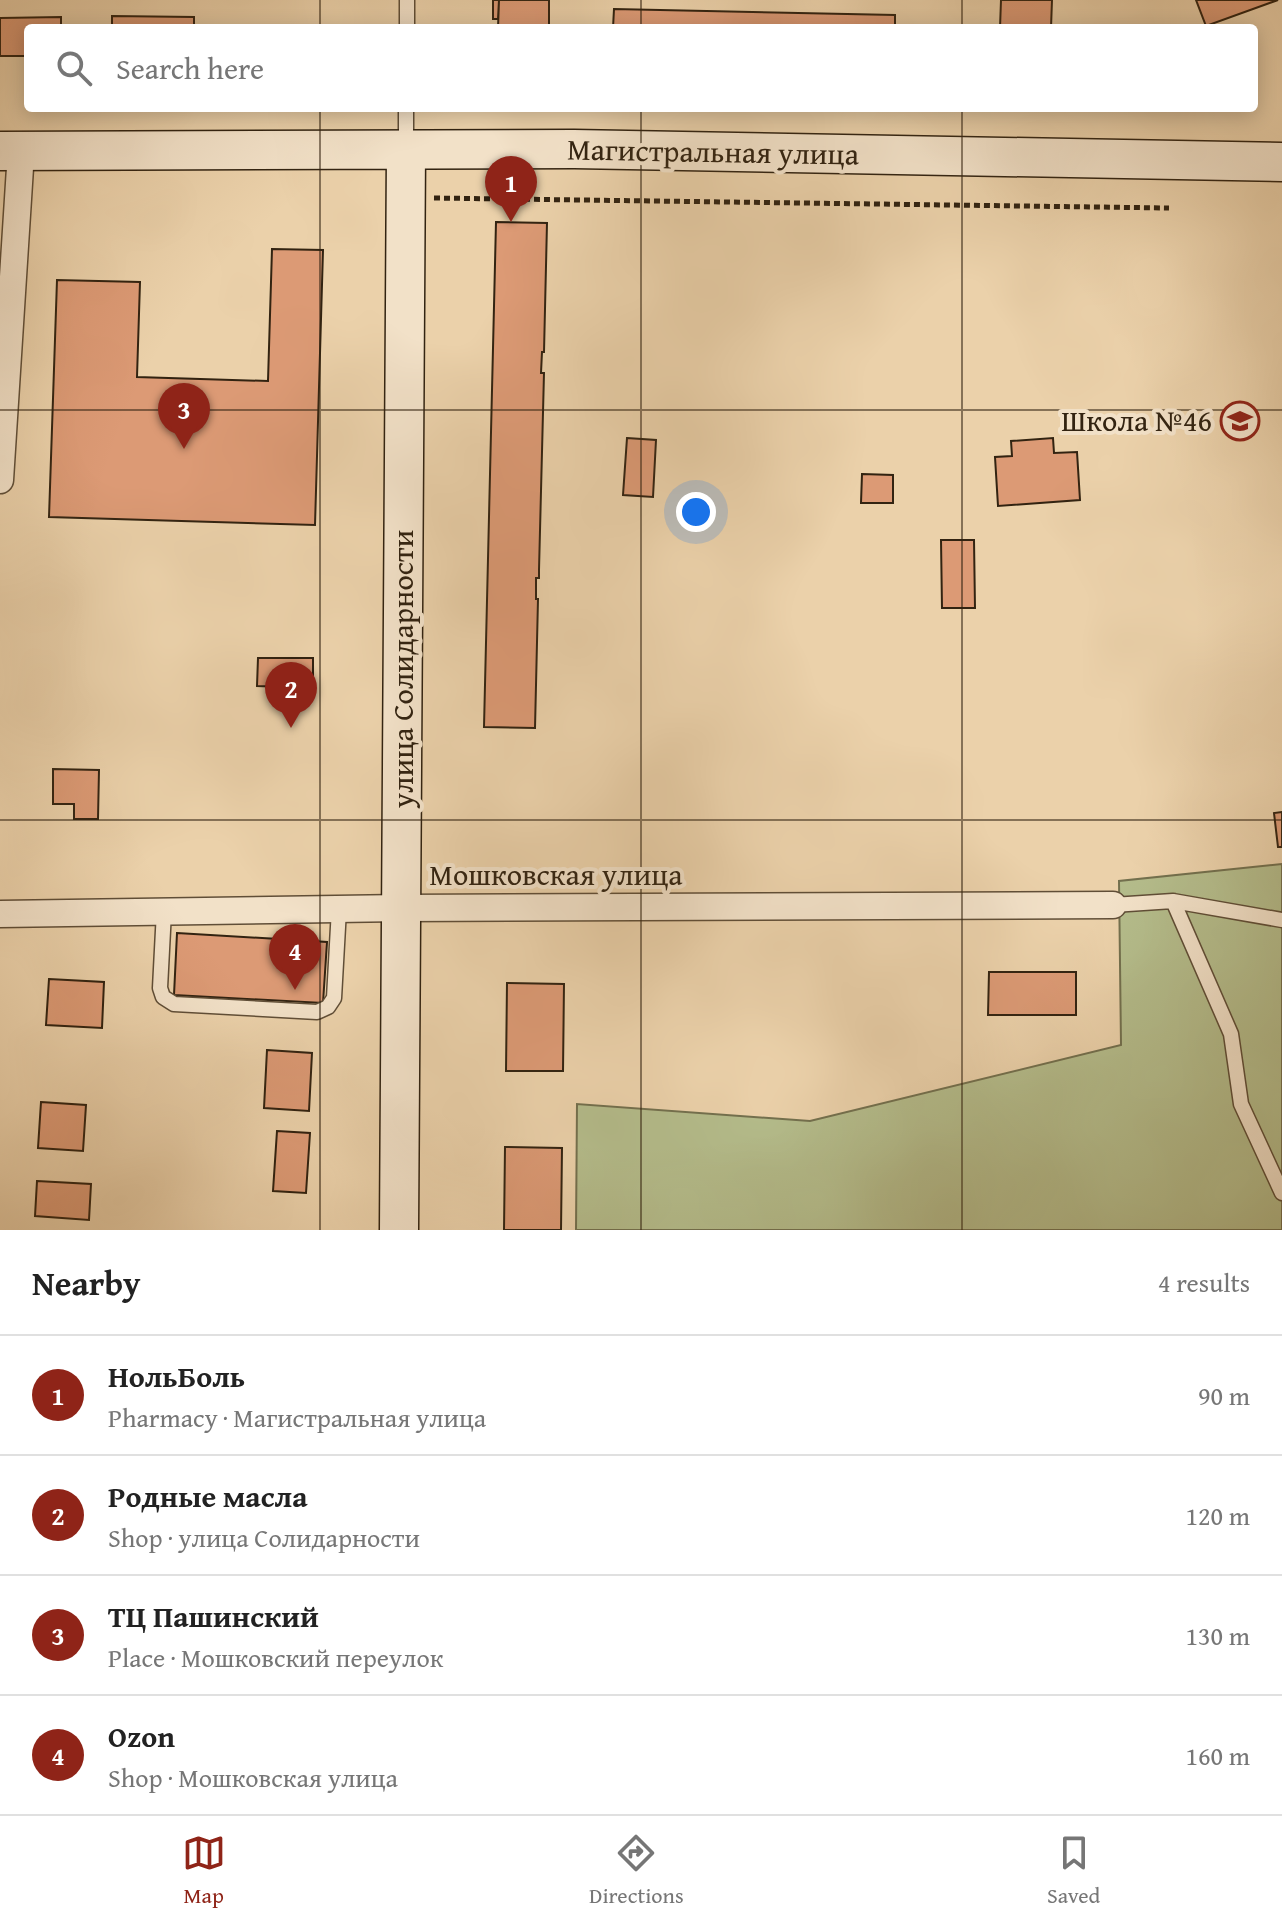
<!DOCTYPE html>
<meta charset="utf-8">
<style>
:root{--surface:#fff;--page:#f6f6f6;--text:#222;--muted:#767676;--line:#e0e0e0;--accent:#8f2418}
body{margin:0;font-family:"Gentium Book Plus",serif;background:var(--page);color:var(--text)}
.you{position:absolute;left:696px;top:512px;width:28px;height:28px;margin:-20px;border:6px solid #fff;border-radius:50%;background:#1a73e8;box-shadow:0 0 0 12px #1a73e833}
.badge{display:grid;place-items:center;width:52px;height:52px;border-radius:50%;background:var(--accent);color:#fff;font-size:26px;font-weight:700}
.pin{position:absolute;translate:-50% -66px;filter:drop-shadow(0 2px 4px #0008)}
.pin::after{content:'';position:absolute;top:42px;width:28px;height:24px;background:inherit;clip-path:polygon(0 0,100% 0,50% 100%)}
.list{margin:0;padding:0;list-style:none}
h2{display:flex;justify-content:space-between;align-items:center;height:104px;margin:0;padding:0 32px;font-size:34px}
h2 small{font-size:26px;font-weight:400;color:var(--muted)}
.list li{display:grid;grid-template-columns:52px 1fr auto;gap:24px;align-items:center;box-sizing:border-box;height:120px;padding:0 32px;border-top:2px solid var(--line)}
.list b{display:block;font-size:30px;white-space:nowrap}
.list p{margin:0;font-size:26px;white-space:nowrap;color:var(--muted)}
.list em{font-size:26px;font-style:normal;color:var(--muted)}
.icon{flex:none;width:44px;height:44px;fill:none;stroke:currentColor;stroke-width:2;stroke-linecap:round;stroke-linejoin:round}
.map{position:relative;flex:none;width:1282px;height:1230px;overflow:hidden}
.search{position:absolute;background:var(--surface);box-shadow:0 4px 20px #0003;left:24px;right:24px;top:24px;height:88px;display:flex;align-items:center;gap:20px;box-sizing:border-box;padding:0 28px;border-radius:8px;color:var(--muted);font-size:30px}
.sheet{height:584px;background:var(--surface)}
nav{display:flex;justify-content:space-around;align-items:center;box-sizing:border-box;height:112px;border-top:2px solid var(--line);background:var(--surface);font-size:22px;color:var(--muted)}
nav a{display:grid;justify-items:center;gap:4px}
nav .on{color:var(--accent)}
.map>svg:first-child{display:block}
.green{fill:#b4bc8b;stroke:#73704e;stroke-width:2}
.building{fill:#dc9a75;stroke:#322311;stroke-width:2}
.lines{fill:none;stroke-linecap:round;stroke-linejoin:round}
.lane-casing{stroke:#604e37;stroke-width:17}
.street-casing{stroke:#604e37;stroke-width:29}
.secondary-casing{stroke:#322311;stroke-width:41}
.path{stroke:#322311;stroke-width:5;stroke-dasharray:6 4;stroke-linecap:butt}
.lane{stroke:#f2e1c8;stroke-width:14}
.street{stroke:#f2e1c8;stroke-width:26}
.secondary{stroke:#f2e1c8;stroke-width:38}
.grid{fill:none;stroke:#322311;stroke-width:2;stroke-opacity:0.55}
.labels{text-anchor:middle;stroke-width:8;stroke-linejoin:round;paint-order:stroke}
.street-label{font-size:30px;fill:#322311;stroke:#f2e1c8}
.poi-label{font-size:30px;fill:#322311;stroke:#f2e1c8;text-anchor:end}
</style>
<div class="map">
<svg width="1282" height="1230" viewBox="0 0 1282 1230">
<rect width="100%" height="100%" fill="#ebd1aa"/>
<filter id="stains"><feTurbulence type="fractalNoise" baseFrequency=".0025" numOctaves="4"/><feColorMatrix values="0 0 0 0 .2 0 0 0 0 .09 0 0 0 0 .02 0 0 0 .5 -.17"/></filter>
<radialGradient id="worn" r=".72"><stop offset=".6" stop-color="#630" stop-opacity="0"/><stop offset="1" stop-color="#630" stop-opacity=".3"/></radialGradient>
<path class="green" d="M1282 864V1230H576L577 1104 810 1121 1121 1045 1119 881Z"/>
<path class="building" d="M493 0H499L498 19H493Z
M499 0H549V28H498Z
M1001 0H1052L1051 28H1000Z
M1196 0H1278L1206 26Z
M614 9 895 15V28H613Z
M112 16 194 17V28H112Z
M61 17V28H28V56H0V18Z
M496 222 547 223 544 352H542L541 373H544L539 570V578H536V599H538L535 728 484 727Z
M272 249 323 250 315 525 49 517 57 280 140 282 137 377 268 381Z
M627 438 656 440 653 497 623 495Z
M1053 438 1054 453 1077 452 1080 500 998 506 995 457 1012 456 1011 441Z
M862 474 893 475V503H861Z
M941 540H974L975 608H942Z
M258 658H313V688L257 686Z
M53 769 99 770 98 819H74V804H53Z
M1282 812V847H1278L1274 813Z
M177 933 327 942 323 1003 174 995Z
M989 972H1076V1015H988Z
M49 979 104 982 102 1028 46 1025Z
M507 983 564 984 563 1071H506Z
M267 1050 312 1053 309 1111 264 1108Z
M41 1102 86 1105 83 1151 38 1148Z
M277 1131 310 1133 306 1193 273 1191Z
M505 1147 562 1148 561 1230H504Z
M37 1181 91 1184 89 1220 35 1216Z"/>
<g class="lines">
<defs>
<path id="lane" d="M407 28V0
M406 147V108
M1173 901 1282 920
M1113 905 1173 901 1231 1034 1241 1104 1282 1193
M164 911 160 988 163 997 174 1004 317 1012 328 1007 334 998 339 909"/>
<path id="street" d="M0 480 21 152
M0 914 402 908 1113 905"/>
<path id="secondary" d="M0 151 574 149 1282 162
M399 1230 406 151"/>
</defs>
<use href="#lane" class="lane-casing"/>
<use href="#street" class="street-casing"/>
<use href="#secondary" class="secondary-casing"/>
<path class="path" d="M434 198 1169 208"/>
<use href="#lane" class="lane"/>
<use href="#street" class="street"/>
<use href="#secondary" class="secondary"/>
</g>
<path class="grid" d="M320 0V28M641 0V28M962 0V28M320 108V1230M641 108V1230M962 108V1230M0 410H1282M0 820H1282"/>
<defs>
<symbol id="school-ring" viewBox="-11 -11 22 22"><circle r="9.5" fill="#f2e1c8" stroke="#8f2418" stroke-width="1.5"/><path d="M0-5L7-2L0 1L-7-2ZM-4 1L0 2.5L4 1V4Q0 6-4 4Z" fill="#8f2418"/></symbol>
</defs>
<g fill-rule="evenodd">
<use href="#school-ring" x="1218" y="399" width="44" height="44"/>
</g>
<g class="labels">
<g class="street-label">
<text transform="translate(713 152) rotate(1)" y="10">Магистральная улица</text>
<text transform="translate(403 669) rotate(-90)" y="10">улица Солидарности</text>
<text x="556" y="885">Мошковская улица</text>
</g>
<g class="poi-label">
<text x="1212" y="431">Школа №46</text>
</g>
</g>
<rect width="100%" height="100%" filter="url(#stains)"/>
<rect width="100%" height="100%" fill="url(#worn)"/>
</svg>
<div class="you"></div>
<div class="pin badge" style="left:511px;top:222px">1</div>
<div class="pin badge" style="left:291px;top:728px">2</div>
<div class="pin badge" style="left:184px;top:449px">3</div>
<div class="pin badge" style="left:295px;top:990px">4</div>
<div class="search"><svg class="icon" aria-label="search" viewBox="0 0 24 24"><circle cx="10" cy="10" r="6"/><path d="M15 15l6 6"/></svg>Search here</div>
</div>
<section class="sheet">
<h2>Nearby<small>4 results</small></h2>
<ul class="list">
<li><span class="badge">1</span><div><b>НольБоль</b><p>Pharmacy · Магистральная улица</p></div><em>90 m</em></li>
<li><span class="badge">2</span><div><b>Родные масла</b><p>Shop · улица Солидарности</p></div><em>120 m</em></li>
<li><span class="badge">3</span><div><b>ТЦ Пашинский</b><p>Place · Мошковский переулок</p></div><em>130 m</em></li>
<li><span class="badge">4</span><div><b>Ozon</b><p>Shop · Мошковская улица</p></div><em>160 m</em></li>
</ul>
</section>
<nav>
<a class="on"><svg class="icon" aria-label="map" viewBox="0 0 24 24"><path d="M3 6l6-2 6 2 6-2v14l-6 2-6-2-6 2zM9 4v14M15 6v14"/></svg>Map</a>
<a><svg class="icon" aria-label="directions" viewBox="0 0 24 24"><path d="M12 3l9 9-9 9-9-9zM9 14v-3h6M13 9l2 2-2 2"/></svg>Directions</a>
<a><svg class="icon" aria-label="saved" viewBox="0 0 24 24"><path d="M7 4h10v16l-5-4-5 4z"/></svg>Saved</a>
</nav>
